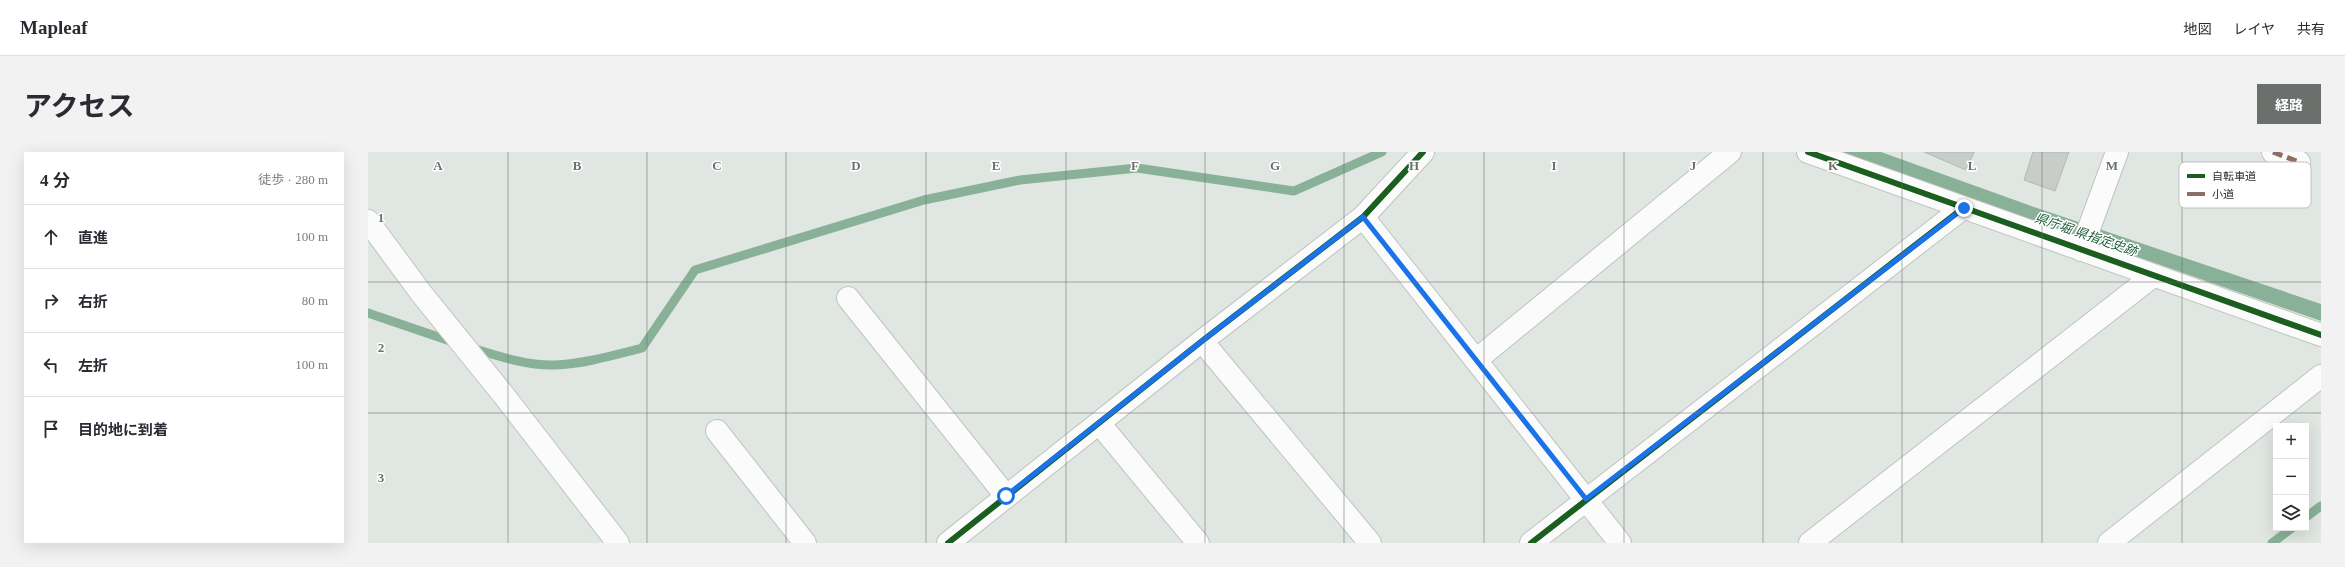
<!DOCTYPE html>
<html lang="ja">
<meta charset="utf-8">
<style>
:root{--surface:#fff;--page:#f2f2f3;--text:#2b2b33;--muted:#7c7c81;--line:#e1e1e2;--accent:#6b706d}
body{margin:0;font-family:"Times New Roman","Noto Sans JP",serif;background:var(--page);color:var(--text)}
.controls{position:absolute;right:12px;bottom:12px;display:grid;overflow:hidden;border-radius:0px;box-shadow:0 4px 16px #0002}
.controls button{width:36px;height:36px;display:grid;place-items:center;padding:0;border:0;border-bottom:1px solid var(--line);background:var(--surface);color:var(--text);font:20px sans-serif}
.stop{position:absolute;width:12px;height:12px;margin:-9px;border:3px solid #1a73e8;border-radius:50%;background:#fff}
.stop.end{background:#1a73e8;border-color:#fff;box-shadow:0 1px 4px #0008}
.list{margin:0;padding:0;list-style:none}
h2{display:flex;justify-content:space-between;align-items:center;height:52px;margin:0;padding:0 16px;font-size:17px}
h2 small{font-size:13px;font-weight:400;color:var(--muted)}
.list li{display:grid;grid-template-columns:26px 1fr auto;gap:12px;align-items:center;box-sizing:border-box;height:64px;padding:0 16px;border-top:1px solid var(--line)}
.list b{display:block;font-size:15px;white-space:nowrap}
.list em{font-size:13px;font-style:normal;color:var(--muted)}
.icon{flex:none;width:22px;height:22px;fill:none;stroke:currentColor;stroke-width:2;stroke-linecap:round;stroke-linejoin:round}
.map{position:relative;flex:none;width:1953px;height:391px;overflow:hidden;border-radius:0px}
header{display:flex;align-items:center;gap:24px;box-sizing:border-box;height:56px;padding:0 20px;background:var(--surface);border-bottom:1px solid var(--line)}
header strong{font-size:19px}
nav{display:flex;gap:22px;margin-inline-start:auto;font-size:14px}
.intro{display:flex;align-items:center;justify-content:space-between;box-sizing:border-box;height:96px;padding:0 24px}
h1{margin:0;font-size:28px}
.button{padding:10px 18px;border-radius:0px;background:var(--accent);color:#fff;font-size:14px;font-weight:700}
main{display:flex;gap:24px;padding:0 24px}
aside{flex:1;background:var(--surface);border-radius:0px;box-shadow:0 4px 16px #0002}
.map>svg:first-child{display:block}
.water{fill:#88b197}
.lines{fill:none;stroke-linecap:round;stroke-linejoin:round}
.stream{stroke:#88b197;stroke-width:9}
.building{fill:#c9cdca;stroke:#b3b8b4}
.minor-casing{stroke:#c0c4c1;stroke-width:24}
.minor{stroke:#fafbfa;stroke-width:22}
.quiet{stroke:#8d6e63;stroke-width:5;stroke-dasharray:10 5;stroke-linecap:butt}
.cycleway-casing{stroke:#fff;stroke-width:8}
.cycleway{stroke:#1b5e20;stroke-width:6}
.route{stroke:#1a73e8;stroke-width:5}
.grid{fill:none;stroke:#6b706d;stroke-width:1;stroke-opacity:0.55}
.labels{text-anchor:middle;stroke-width:3;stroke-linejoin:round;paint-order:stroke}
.water-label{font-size:13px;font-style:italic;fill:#1d5d3a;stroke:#fff}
.key{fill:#fff;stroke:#c0c1c0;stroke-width:1}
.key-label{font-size:11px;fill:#2c312e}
.grid-label{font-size:13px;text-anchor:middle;font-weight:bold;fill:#6b706d;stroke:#fff;stroke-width:3;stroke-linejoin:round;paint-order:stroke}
</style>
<header>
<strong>Mapleaf</strong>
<nav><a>地図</a><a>レイヤ</a><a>共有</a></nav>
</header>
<div class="intro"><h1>アクセス</h1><a class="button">経路</a></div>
<main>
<aside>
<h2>4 分<small>徒歩 · 280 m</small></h2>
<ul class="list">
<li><svg class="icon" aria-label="ahead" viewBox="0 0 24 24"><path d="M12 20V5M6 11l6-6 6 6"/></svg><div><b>直進</b></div><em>100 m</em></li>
<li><svg class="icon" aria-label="right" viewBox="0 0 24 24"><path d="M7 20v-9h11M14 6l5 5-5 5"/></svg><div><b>右折</b></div><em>80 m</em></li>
<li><svg class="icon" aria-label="left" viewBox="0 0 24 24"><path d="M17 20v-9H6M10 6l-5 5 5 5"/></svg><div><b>左折</b></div><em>100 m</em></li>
<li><svg class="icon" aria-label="arrive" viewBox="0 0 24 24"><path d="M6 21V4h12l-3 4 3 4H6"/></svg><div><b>目的地に到着</b></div></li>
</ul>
</aside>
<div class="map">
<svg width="1953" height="391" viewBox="0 0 1953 391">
<rect width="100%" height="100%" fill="#e0e6e1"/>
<path class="water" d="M1469 0H1513L1666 55 1953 152V169Z"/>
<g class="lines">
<path class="stream" d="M0 161 88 191
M104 196C130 204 160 214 187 213 216 212 246 203 274 196L327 118 556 48 652 28 769 16 926 39 1014 0
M1938 365 1953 354
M1904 391 1924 376"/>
</g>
<path class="building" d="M1556 0H1606L1598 18Z
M1665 0H1701L1687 39 1656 28Z"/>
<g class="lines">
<defs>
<path id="minor" d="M1440 0 1953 183
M1905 0 1931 10
M995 65 1252 391
M0 69 53 141 134 241 250 391
M1713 98 1749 0
M480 146 638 344
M834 189 1002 391
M1108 208 1362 0
M731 271 830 391
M349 279 437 391
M580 391 834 189 995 65 1055 0
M1163 391 1595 56
M1442 391 1785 124
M1741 391 1953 224"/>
</defs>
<use href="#minor" class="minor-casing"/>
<use href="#minor" class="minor"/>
<path class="quiet" d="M1905 0 1931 10"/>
<defs>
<path id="cycleway" d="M1440 0 1953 183
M580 391 834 189 995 65 1055 0
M1163 391 1595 56"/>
</defs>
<use href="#cycleway" class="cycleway-casing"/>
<use href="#cycleway" class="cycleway"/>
</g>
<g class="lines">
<path class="route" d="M638 344 834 189 995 65 1218 347 1596 56"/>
</g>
<path class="grid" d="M140 0V391M279 0V391M418 0V391M558 0V391M698 0V391M837 0V391M976 0V391M1116 0V391M1256 0V391M1395 0V391M1534 0V391M1674 0V391M1814 0V391M0 130H1953M0 261H1953"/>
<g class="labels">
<g class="water-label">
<text transform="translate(1718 82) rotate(19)" y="5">県庁堀 県指定史跡</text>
</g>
</g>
<rect x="1811" y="10" width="132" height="46" rx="6" class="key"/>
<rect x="1819" y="22" width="18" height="4" fill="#1b5e20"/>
<rect x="1819" y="40" width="18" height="4" fill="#8d6e63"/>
<g class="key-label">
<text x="1844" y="28">自転車道</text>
<text x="1844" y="46">小道</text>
</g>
<g class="grid-label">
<text x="70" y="18">A</text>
<text x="209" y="18">B</text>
<text x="349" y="18">C</text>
<text x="488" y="18">D</text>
<text x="628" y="18">E</text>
<text x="767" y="18">F</text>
<text x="907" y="18">G</text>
<text x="1046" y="18">H</text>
<text x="1186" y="18">I</text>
<text x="1325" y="18">J</text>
<text x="1465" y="18">K</text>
<text x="1604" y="18">L</text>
<text x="1744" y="18">M</text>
<text x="13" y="70">1</text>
<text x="13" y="200">2</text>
<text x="13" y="330">3</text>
</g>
</svg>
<div class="controls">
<button>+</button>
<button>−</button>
<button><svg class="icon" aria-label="layers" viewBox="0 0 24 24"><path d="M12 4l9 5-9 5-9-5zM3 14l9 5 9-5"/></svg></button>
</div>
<div class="stop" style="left:638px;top:344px"></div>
<div class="stop end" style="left:1596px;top:56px"></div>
</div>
</main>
